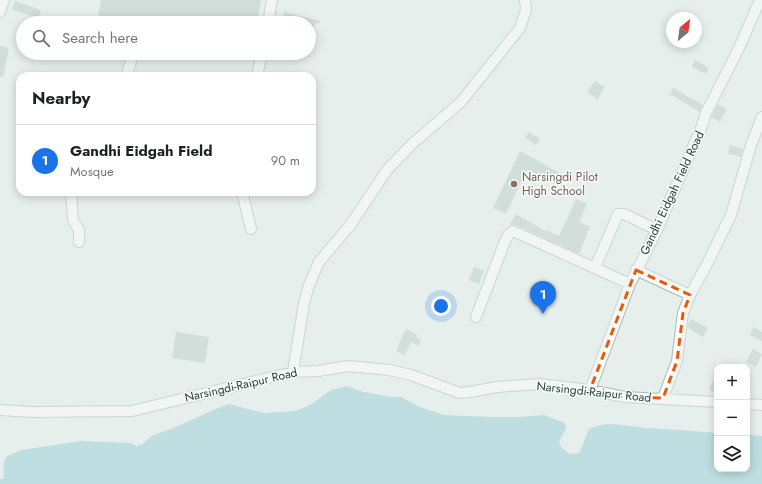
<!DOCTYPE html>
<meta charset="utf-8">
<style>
:root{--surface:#fff;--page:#f6f6f6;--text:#202124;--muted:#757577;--line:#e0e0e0;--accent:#1a73e8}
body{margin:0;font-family:Jost,sans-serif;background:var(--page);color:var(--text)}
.controls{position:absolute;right:12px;bottom:12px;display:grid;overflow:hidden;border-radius:8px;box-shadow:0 2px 10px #0003}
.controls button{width:36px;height:36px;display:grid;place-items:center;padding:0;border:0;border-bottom:1px solid var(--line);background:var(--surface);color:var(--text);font:20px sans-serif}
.compass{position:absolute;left:666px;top:12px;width:36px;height:36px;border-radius:50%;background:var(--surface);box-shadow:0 2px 10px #0003;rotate:29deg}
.you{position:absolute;left:441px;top:306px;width:14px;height:14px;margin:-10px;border:3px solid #fff;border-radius:50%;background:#1a73e8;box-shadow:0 0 0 6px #1a73e833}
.badge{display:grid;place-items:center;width:26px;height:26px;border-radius:50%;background:var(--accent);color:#fff;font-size:13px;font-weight:700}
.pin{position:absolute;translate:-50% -33px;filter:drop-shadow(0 1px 2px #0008)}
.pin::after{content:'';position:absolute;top:21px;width:14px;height:12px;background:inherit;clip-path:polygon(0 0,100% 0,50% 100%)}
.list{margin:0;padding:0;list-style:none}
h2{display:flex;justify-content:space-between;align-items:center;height:52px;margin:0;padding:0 16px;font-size:17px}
h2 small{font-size:13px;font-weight:400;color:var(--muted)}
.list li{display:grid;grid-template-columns:26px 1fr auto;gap:12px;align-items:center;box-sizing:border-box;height:72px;padding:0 16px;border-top:1px solid var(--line)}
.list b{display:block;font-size:15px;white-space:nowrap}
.list p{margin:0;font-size:13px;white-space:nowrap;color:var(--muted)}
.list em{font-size:13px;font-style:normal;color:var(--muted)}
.icon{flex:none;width:22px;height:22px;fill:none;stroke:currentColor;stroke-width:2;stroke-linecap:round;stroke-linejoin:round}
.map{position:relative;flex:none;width:762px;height:484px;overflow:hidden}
.search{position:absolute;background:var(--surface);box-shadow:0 2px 10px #0003;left:16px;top:16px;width:300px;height:44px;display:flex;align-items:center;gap:10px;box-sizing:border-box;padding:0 14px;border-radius:22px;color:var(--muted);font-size:15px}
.panel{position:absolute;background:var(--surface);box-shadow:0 2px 10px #0003;left:16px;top:72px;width:300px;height:124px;border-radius:12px}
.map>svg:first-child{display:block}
.water{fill:#8ec9d4}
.building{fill:#bbcac4}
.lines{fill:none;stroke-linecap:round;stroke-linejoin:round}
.minor-casing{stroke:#a8b8b2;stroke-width:12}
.minor{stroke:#fff;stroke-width:10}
.marked{fill:none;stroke:#e8590c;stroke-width:3;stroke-dasharray:8 5;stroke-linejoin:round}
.education-dot{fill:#8d6e63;stroke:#f7fbf9;stroke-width:1.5}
.labels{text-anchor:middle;stroke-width:3;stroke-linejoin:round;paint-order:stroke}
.education-label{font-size:12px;fill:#785e54;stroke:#f7fbf9;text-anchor:start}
.street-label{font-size:12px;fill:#24423a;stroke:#f7fbf9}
</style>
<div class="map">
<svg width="762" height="484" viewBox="0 0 762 484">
<rect width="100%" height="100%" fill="#e6efeb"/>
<path class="water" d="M347 386 360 391 390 397H401L420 407 444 415 490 417H519L544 415 565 423 566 428 559 442 562 448 570 454 579 453C583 447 585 437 589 429 607 420 627 426 646 428 670 429 693 431 717 433V469H747V435L762 436V484H0V479H3C6 470 0 466 7 456L22 450 81 441 131 443 136 446 143 444 151 436 171 429 218 408 229 404 264 413 296 411 310 405 331 390Z"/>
<path class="building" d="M101 0H261L257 23H129L98 17Z
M15 1 41 10 39 18 12 10Z
M284 12 320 21V23H315L311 39H309V23H282Z
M0 46 9 48 3 77H0Z
M695 60 709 68 706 74 692 67Z
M595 81 605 87 597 99 587 92Z
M673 88 703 105 700 112 670 94Z
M718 104 727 109 720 122 711 117Z
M529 132 540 139 536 145 525 137Z
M730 145 743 149 741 157 728 153Z
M520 151 560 173 554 184 527 169 506 214 493 208Z
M576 199 587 204 579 222 590 227 579 254 516 225 510 224 516 214 547 232V230L559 236Z
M474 267 484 271 479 284 469 280Z
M691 319 708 328 703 337 688 328V324Z
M754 327 762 332V341L750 335Z
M406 329 417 335 416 337 421 339 419 346 411 342 405 355 396 351Z
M176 332 209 337 205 363 172 358Z
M753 349 762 354 756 367 746 362Z
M717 372V393L709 390Z"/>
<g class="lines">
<defs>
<path id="minor" d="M0 12 4 0
M268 23 272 0
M126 76 134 53
M257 76 262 53
M71 192 73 220 79 230V242
M242 192 251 229
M595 268 618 214H624L657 230
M636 270 690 295
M476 317 505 241 509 234 513 231 630 284
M293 372 304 303 309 285 319 262 351 224 387 170 412 144 461 102 520 28 526 10 525 0
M590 390 630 284 657 230 702 126 706 113 739 48 760 0
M663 398 677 361 683 313 690 295 706 266 731 215 751 145 762 117
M747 404 762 405
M0 410 33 412 132 411 293 372 318 371 348 366 389 370 411 375 460 393 470 392 497 387 540 384 590 390 625 397 717 402"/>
</defs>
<use href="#minor" class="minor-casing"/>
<use href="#minor" class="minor"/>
</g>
<path d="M0 0H762V484H0ZM636 270 690 295 683 313 677 361 663 398 625 397 590 390Z" fill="#e6efeb" fill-opacity=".55" fill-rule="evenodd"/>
<path class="marked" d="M636 270 690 295 683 313 677 361 663 398 625 397 590 390Z"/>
<circle class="education-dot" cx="514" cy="184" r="4"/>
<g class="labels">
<g class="education-label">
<text x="522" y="181">Narsingdi Pilot<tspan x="522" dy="14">High School</tspan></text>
</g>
<g class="street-label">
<text transform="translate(672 193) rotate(-65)" y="4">Gandhi Eidgah Field Road</text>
<text transform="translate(241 385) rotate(-13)" y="4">Narsingdi-Raipur Road</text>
<text transform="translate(594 392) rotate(6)" y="4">Narsingdi-Raipur Road</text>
</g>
</g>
</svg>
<div class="controls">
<button>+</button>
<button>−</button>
<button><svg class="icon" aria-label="layers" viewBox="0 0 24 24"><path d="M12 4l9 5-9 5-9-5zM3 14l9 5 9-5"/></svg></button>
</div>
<svg class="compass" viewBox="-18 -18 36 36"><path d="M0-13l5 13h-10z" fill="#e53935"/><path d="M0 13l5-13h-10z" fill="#757577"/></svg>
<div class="you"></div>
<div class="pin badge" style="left:543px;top:314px">1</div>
<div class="search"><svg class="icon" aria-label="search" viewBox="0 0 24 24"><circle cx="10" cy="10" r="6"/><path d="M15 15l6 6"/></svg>Search here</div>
<section class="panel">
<h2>Nearby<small></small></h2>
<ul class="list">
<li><span class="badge">1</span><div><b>Gandhi Eidgah Field</b><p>Mosque</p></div><em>90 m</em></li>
</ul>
</section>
</div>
